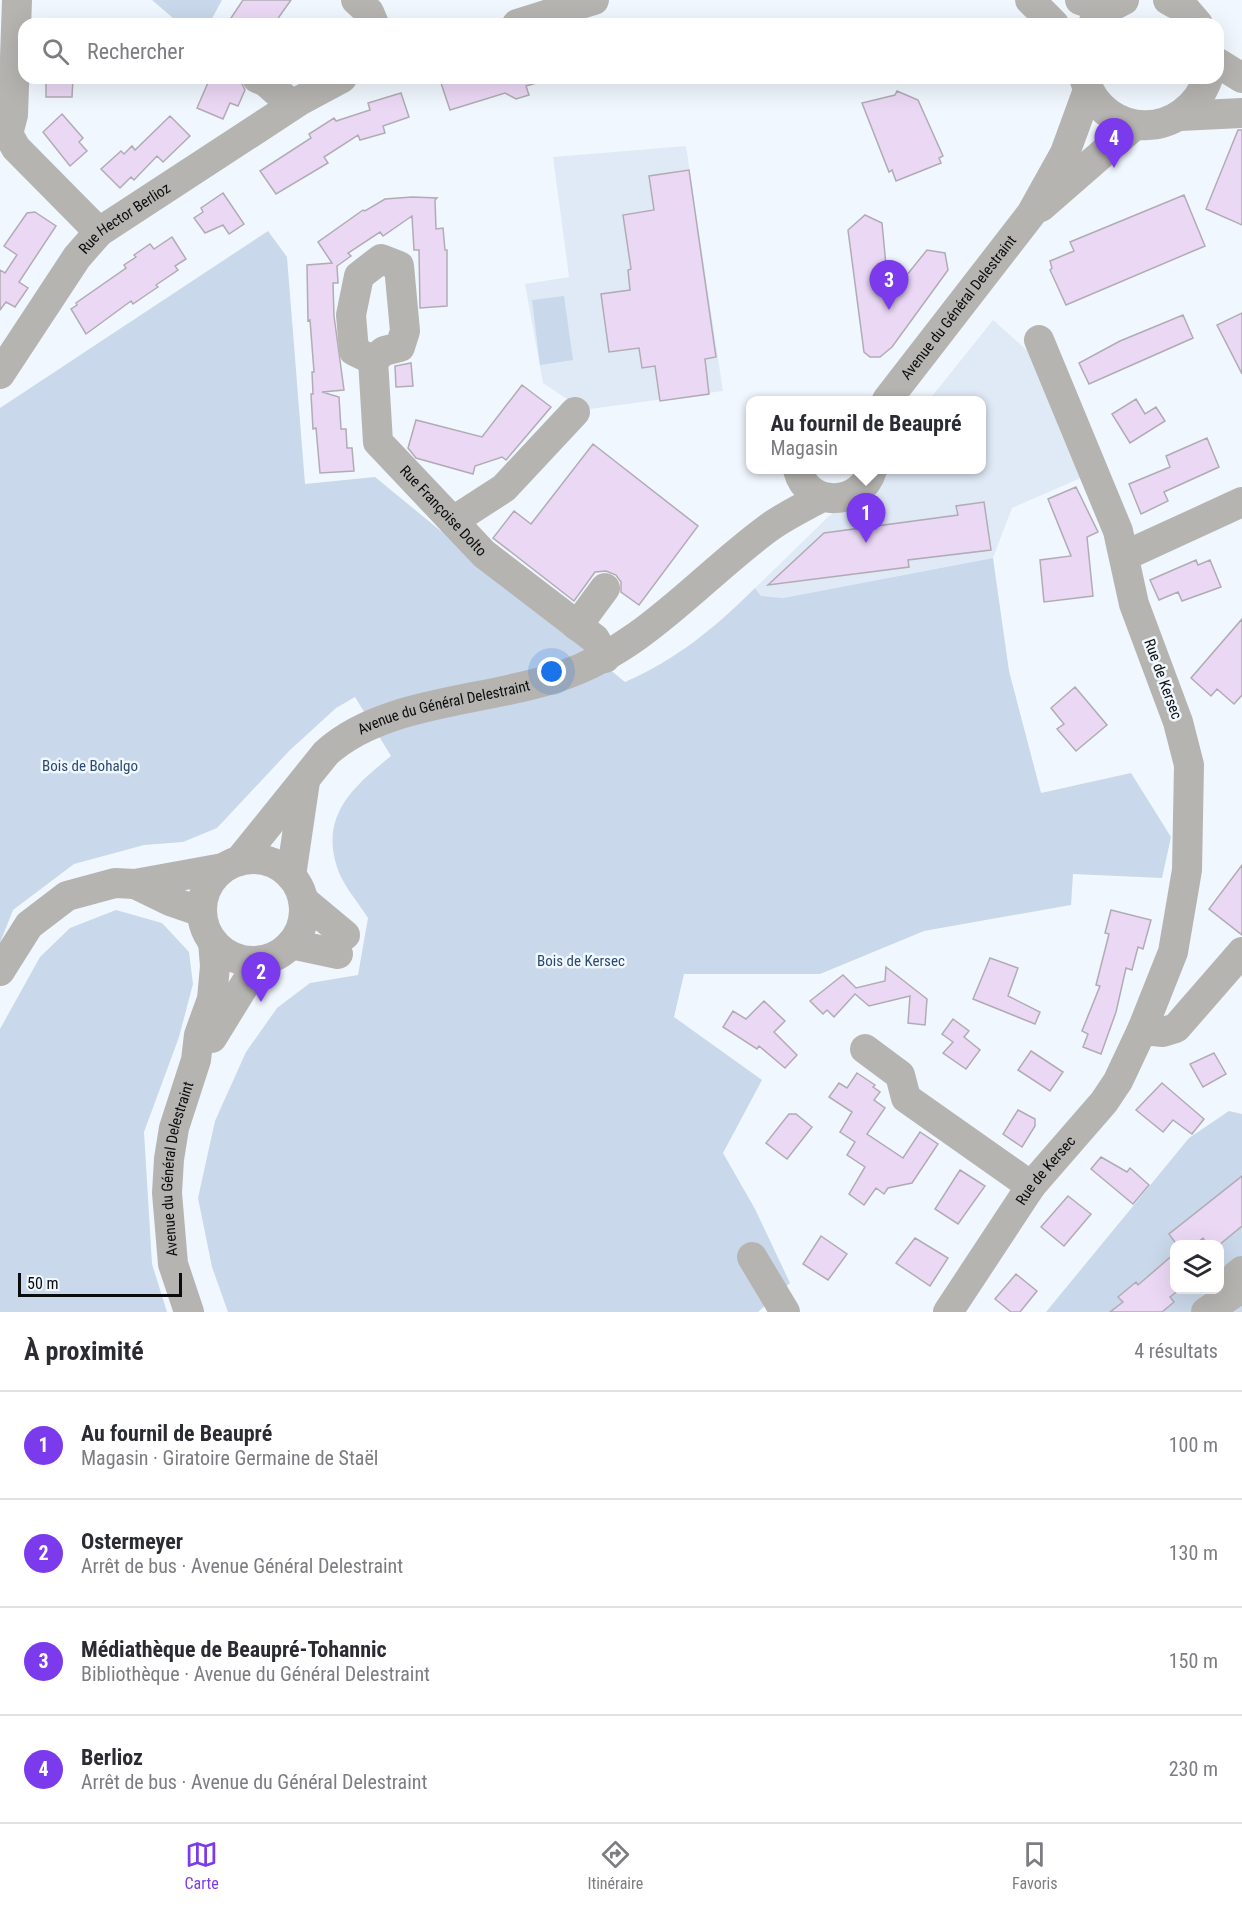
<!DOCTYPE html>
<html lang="fr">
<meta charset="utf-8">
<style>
:root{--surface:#fff;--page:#f2f2f3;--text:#2b2b33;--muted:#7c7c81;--line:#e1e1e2;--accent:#7c3aed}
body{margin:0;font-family:"Roboto Condensed",sans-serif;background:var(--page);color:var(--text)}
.controls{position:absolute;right:18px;bottom:18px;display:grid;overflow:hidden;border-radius:12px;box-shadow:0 6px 24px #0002}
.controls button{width:54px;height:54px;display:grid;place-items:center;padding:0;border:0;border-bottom:2px solid var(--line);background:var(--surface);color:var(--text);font:30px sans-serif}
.scale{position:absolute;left:18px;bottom:15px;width:164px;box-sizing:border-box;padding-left:6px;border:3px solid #0a0c0e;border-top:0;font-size:16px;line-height:21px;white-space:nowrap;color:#0a0c0e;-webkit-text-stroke:4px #f1f7fe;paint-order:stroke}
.you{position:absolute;left:552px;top:672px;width:21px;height:21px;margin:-15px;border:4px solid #fff;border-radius:50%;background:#1a73e8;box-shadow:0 0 0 9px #1a73e833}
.badge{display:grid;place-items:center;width:39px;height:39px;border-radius:50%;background:var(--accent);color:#fff;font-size:20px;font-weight:700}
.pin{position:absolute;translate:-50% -50px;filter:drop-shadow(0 2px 3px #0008)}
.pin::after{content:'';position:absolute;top:32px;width:21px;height:18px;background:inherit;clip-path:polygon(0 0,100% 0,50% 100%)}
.popup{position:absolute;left:746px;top:396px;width:240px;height:78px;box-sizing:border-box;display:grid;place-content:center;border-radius:12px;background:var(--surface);filter:drop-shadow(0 2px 4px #0005);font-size:20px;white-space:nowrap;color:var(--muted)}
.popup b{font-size:22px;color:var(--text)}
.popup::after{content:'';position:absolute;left:50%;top:100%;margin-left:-12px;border:12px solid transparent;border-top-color:var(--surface)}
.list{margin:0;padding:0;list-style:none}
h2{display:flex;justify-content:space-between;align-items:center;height:78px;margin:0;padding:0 24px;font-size:26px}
h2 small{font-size:20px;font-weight:400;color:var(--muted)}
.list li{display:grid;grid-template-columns:39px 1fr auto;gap:18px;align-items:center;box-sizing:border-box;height:108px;padding:0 24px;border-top:2px solid var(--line)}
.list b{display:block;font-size:22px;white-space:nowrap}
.list p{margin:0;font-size:20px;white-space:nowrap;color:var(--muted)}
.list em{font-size:20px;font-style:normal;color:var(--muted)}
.icon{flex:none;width:33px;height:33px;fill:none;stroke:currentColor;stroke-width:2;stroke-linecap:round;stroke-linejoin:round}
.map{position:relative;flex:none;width:1242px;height:1312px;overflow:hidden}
.search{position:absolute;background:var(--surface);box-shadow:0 6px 24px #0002;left:18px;right:18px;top:18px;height:66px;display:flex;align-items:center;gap:15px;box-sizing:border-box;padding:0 21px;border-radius:18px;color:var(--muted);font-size:22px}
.sheet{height:510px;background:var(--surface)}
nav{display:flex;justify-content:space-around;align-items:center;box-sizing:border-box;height:84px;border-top:2px solid var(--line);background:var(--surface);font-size:16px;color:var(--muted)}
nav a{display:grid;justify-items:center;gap:3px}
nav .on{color:var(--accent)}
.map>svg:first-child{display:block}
.built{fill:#e0eaf7}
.green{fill:#c9d8ea;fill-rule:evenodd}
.building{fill:#ebd8f5;stroke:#b1acb3;stroke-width:1.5}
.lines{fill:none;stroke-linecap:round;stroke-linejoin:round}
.minor{stroke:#b6b4b1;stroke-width:30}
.labels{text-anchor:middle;stroke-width:5;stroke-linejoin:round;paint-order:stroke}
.street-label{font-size:15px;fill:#0a0c0e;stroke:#f1f7fe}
.park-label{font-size:15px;fill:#2a4a6e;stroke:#f1f7fe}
</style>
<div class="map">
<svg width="1242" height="1312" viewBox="0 0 1242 1312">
<rect width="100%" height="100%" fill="#f1f7fe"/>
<path class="built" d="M686 146 723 391 583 410 543 383 525 284 569 277 553 157Z
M993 320 1031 354 1083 477 1012 508 993 558 783 598 761 596 755 588 828 517 890 470H982V400H929Z"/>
<path class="green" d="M152 0H222L209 24H180Z
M268 231 287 257 305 484 375 477 625 682C676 660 716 627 755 588L761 596 783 598 993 558 1009 671 1041 793 1131 773 1171 837 1162 878 1073 874 1071 905 924 931 820 974H684L674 1017 762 1080 723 1153 755 1209 790 1283 758 1312H228L212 1267 198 1198 215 1121 246 1052 277 1008 310 983 358 975 368 918C358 902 342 884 337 867 320 815 354 786 391 756L355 697 336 708 289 751 217 828 183 842 144 845 74 864 13 910 0 943V408Z
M564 296 573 360 540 365 532 300Z
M116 910 162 923 189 952 193 984 179 1037 144 1132 152 1264 167 1312H0V1029L40 957 70 928Z
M1229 1111 1242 1114V1312H1046L1189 1138ZM1174 1244H1220V1290H1174Z"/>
<path class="building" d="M243 0H291L274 24H227Z
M46 78H73L72 97H46Z
M210 78H235L240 80 245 90 238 106 230 103 223 119 197 108Z
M459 78H539L540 82 526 86 529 95 516 99 505 93 450 110 441 83Z
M897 91 918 100 943 156 939 158 941 163 896 181 892 170 889 172 862 103 895 95Z
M401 93 409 117 383 126 385 133 360 140 358 135 324 157 328 163 276 194 260 171 311 138 309 134 334 118 336 121 370 110 368 103Z
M62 114 83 138 79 142 87 151 70 166 43 132Z
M170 116 190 136 163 162 157 156 134 180 131 177 120 188 101 169 121 151 124 154 132 146 135 150Z
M1238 130H1242V225L1206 209Z
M689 170 716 357 705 359 709 394 660 401 655 366 642 368 639 348 609 352 601 294 630 290 628 270 631 269 623 215 654 210 649 176Z
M223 193 244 224 229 234 223 225 205 233 194 218 203 212 201 208Z
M1184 195 1205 246 1066 305 1050 270 1052 268 1050 261 1074 251 1070 242Z
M412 197 437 198 435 200 436 229 443 228 445 250H447V306L420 308 419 250H414L412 216 383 236 380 232 348 253 351 256 337 266 338 283H333L334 316 344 390 322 392 339 397 341 429H346L347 448H352L354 471 320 473 316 428 313 429 311 394H313L312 372H314L310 320 308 321 307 265 332 263 318 242 363 210 365 211 385 199Z
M35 212 56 226 19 282 28 288 15 307 6 302 0 310V270L5 273 17 255 4 246 27 213Z
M865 215 882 223 889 297 927 250 945 253 948 270 892 347 880 357H870L864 352 848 230Z
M172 237 186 259 175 266 178 270 156 285 158 287 149 293 133 304 131 301 86 334 71 309 77 305 76 303 126 268 124 265 136 257 134 255 150 244 154 249Z
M1242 313V374L1217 325Z
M1183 315 1193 338 1089 384 1079 363 1120 341Z
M411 363 413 386 396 387 395 366Z
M522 385 551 407 506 460 502 457 475 466 473 474 416 458 408 448 416 420 482 437Z
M1136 399 1145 414 1156 407 1165 421 1130 443 1112 414Z
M1207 438 1219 467 1164 492 1168 501 1141 514 1129 484 1170 467 1166 456Z
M593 444 698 526 639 605 621 592V582L616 575 606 571 595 572 574 601 493 538 514 511 531 524Z
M1076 487 1098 532 1087 537 1093 596 1044 602 1040 560 1071 556 1048 499Z
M984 502 991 550 908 560 909 567 768 585 824 533 958 515 956 506Z
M1196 560 1198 565 1210 560 1221 587 1182 601 1178 592 1159 600 1150 580Z
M1242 619V695L1234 704 1217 689 1211 696 1191 678Z
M1075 687 1107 725 1076 751 1057 729 1064 724 1051 708Z
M1242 865V935L1209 909Z
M1111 910 1151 920 1143 949 1138 947 1132 970 1126 968 1116 1012 1101 1054 1083 1047 1088 1034 1082 1031 1100 986 1096 985 1109 934 1105 933Z
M990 958 1018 968 1008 996 1040 1012 1035 1024 973 999Z
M886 967 927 999 925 1025 908 1023 910 996 869 1006 855 994 834 1017 827 1010 823 1014 810 1001 843 975 856 988 885 981Z
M764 1001 785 1021 774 1032 797 1055 785 1068 759 1046 757 1049 723 1027 733 1011 746 1019Z
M953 1019 969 1031 964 1037 980 1050 966 1069 943 1053 953 1042 942 1034Z
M1031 1051 1063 1072 1050 1091 1018 1070Z
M1214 1053 1226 1074 1203 1087 1190 1064Z
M857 1073 875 1085 873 1087 880 1092 874 1100 885 1108 867 1134 903 1158 920 1132 938 1144 912 1183 888 1188 884 1194 876 1188 864 1205 849 1194 865 1167 847 1155 855 1142 840 1132 852 1112 829 1097 839 1083 847 1088Z
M1162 1083 1204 1119 1192 1134 1173 1120 1163 1132 1136 1110Z
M1018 1110 1035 1119V1126L1022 1147 1003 1134Z
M789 1114H796L812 1127 787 1159 766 1143Z
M1101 1157 1127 1172 1130 1168 1149 1185 1133 1204 1091 1169Z
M960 1170 985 1186 958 1224 935 1209Z
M1242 1176V1226L1219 1245H1208L1203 1238 1194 1245H1177L1169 1234Z
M1068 1196 1091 1214 1064 1246 1041 1227Z
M821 1236 847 1254 828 1280 803 1264Z
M915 1238 948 1258 930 1286 896 1263Z
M1174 1254V1290H1179L1170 1297 1174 1302 1162 1312H1110L1123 1302 1118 1297 1136 1282 1138 1285Z
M1016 1274 1037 1291 1020 1312H1011L995 1299Z"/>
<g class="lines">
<g class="minor">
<path d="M356 0 369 12 374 24"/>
<path d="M1030 0 1054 24"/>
<path d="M1080 0 1107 9"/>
<path d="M1168 0 1186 10 1198 24"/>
<path d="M517 24 594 0"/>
<path d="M1093 24 1107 9 1124 0"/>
<path d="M1218 63 1242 78"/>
<path d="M257 78 266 82 292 105"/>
<path d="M1084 78C1105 142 1186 140 1208 78"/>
<path d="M1180 116 1242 113"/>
<path d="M0 133 8 134 16 148 99 232"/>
<path d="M8 134 13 115 17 0"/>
<path d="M1041 207 1135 125"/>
<path d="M381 259 399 266 405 331 400 347 384 351 373 360 354 351 351 315 359 276Z"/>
<path id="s1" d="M373 360 378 442 484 554 595 639 605 658"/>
<path id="s2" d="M0 374 77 257 99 232 301 100 342 78"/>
<path id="s3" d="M887 400 1031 214 1065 153 1088 90"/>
<path d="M798 470C808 509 861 506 872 470"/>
<path d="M453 521 504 488 575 412"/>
<path d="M1125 552H1133L1242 502"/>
<path d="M577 626 605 588"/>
<circle cx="253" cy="910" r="51"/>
<path id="s4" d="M239 861 326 753C384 700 487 702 561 676 644 648 698 580 767 529 784 516 804 507 822 497"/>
<path d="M291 876 305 781"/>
<path d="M135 884 170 901 202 912"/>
<path d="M303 900 345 935"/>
<path d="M291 944 338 954"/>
<path d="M0 971 29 925 67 896 115 883 135 884 223 868"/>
<path d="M1142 1030 1163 1032 1176 1028 1242 952"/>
<path d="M212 1038 250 976 265 960"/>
<path d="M865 1049 900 1075 906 1098 1031 1186"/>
<path d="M752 1257 785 1312"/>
<path id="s5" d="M189 1312 173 1264 167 1193 169 1159 174 1128 196 1060 199 1035 212 999 215 966 213 942"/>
<path id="s6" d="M948 1312 1031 1186 1104 1102 1118 1081 1142 1030 1173 952 1187 870 1189 765 1178 722 1134 604 1118 531 1039 340"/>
<path d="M1206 1312 1237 1291V1275L1242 1271"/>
</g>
</g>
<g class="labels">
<g class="street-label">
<text dy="5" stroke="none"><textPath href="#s2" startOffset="202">Rue Hector Berlioz</textPath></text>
<text dy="5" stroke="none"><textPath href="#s3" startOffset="117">Avenue du Général Delestraint</textPath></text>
<text dy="5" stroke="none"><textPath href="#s1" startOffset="177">Rue Françoise Dolto</textPath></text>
<text transform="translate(1163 679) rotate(70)" y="5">Rue de Kersec</text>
<text dy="5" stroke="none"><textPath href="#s4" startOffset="267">Avenue du Général Delestraint</textPath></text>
<text dy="5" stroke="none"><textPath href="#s5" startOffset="147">Avenue du Général Delestraint</textPath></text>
<text dy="5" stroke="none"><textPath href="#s6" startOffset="172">Rue de Kersec</textPath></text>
</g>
<g class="park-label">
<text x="90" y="771">Bois de Bohalgo</text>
<text x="581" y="966">Bois de Kersec</text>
</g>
</g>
</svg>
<div class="controls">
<button><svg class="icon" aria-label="layers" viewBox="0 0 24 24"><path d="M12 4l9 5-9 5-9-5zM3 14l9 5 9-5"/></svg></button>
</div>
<div class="scale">50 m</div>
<div class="you"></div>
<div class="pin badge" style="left:866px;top:543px">1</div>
<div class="popup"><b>Au fournil de Beaupré</b>Magasin</div>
<div class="pin badge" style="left:261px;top:1002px">2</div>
<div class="pin badge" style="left:889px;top:310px">3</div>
<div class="pin badge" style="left:1114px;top:168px">4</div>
<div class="search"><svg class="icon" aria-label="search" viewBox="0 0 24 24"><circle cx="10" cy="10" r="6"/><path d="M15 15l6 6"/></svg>Rechercher</div>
</div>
<section class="sheet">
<h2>À proximité<small>4 résultats</small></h2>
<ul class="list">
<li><span class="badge">1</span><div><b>Au fournil de Beaupré</b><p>Magasin · Giratoire Germaine de Staël</p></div><em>100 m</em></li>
<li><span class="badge">2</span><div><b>Ostermeyer</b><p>Arrêt de bus · Avenue Général Delestraint</p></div><em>130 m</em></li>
<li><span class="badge">3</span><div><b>Médiathèque de Beaupré-Tohannic</b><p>Bibliothèque · Avenue du Général Delestraint</p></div><em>150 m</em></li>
<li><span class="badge">4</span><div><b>Berlioz</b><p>Arrêt de bus · Avenue du Général Delestraint</p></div><em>230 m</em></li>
</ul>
</section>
<nav>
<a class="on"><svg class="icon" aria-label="map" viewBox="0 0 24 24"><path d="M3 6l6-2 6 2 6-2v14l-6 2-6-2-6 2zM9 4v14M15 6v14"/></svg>Carte</a>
<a><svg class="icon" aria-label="directions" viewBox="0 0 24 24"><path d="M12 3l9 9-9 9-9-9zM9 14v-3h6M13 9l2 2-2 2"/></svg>Itinéraire</a>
<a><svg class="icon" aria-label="saved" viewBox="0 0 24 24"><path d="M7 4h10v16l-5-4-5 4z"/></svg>Favoris</a>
</nav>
